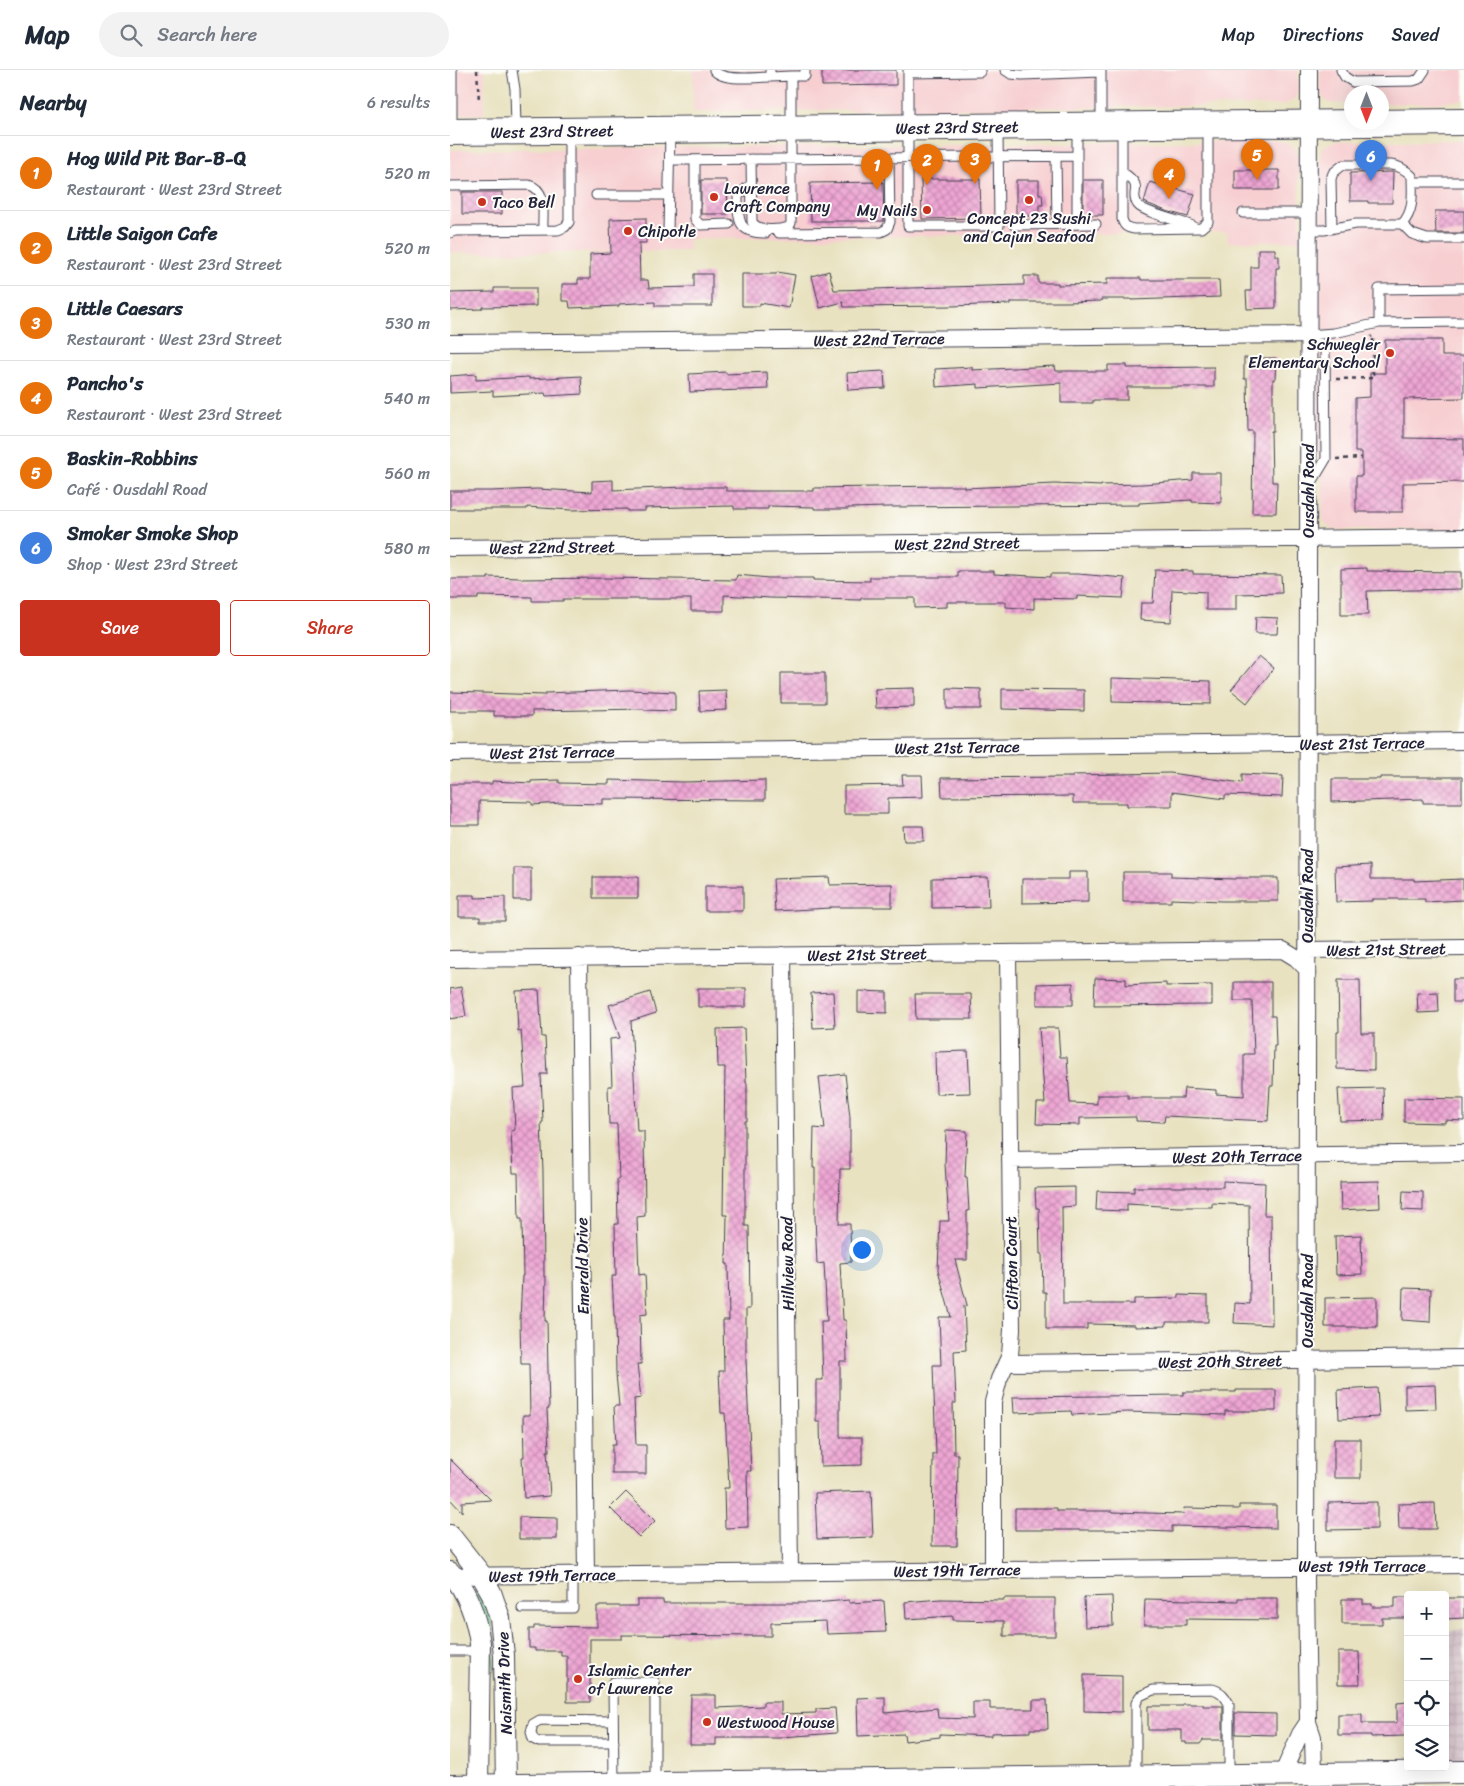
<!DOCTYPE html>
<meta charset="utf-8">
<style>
:root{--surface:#fff;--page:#f2f2f3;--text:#1f2937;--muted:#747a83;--line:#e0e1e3;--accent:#c8321e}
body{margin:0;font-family:Sriracha,sans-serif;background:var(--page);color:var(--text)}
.controls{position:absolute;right:15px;bottom:15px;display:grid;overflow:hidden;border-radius:5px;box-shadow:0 5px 20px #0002}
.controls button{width:45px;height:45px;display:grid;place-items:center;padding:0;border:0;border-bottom:1px solid var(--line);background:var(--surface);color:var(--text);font:25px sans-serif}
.compass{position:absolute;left:894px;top:15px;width:45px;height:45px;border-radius:50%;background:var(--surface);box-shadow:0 5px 20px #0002;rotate:180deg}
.you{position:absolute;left:411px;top:1179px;width:18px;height:18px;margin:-12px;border:4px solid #fff;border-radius:50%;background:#1a73e8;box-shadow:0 0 0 8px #1a73e833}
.badge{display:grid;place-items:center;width:32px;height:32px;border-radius:50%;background:var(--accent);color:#fff;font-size:16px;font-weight:700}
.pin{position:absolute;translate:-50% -41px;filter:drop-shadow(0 1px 2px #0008)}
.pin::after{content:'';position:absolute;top:26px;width:18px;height:15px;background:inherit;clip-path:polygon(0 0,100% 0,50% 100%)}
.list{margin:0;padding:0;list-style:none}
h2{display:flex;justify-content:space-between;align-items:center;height:65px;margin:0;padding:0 20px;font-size:21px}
h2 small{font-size:16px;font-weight:400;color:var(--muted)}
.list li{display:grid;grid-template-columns:32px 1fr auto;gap:15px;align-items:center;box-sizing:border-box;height:75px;padding:0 20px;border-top:1px solid var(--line)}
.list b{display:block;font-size:19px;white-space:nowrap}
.list p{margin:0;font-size:16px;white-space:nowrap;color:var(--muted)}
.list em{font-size:16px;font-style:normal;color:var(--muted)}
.actions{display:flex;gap:10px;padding:15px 20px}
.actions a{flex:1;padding:11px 0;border:1px solid var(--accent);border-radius:5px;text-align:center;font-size:18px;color:var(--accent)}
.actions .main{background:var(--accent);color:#fff}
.icon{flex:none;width:28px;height:28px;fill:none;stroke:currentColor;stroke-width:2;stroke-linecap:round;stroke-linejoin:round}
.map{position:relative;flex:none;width:1014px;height:1716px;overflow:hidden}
header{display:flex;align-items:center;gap:30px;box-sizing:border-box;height:70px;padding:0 25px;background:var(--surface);border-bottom:1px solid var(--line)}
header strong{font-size:24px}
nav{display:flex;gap:28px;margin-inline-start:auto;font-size:18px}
.search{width:350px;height:45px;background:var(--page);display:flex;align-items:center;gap:12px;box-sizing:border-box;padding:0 18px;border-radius:28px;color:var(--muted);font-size:19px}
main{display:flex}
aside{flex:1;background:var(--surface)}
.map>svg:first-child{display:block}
.built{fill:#f7cfd1}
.industrial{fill:url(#industrial-grid)}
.green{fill:#78c98b;stroke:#4d7663}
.building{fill:url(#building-cross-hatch)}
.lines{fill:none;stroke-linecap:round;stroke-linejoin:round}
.service-casing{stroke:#403f4f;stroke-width:11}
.minor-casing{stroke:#403f4f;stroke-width:18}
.tertiary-casing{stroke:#403f4f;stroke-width:22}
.secondary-casing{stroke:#403f4f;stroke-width:24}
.primary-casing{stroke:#403f4f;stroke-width:28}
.path{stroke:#403f4f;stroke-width:2.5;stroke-dasharray:4 4;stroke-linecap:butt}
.service{stroke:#fff;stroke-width:9}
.minor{stroke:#fff;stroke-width:16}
.tertiary{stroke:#fff;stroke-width:20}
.secondary{stroke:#fff;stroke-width:22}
.primary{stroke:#fff;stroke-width:26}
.poi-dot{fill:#c8321e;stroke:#fdfcf7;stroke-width:2}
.labels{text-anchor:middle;stroke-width:4;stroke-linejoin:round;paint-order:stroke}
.street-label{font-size:16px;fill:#22223b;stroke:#fdfcf7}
.poi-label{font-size:16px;fill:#22223b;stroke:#fdfcf7;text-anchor:start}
</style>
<header>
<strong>Map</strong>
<div class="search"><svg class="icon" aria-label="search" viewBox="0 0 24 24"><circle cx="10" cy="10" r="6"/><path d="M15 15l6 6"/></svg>Search here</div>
<nav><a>Map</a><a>Directions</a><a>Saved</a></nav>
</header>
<main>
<aside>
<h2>Nearby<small>6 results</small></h2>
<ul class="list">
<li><span class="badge" style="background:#e8710a">1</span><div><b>Hog Wild Pit Bar-B-Q</b><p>Restaurant · West 23rd Street</p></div><em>520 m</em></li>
<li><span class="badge" style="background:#e8710a">2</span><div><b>Little Saigon Cafe</b><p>Restaurant · West 23rd Street</p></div><em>520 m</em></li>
<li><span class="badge" style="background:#e8710a">3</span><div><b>Little Caesars</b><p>Restaurant · West 23rd Street</p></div><em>530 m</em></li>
<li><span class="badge" style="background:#e8710a">4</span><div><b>Pancho's</b><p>Restaurant · West 23rd Street</p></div><em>540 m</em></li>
<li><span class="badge" style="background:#e8710a">5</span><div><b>Baskin-Robbins</b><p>Café · Ousdahl Road</p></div><em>560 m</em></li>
<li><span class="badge" style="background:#3f7fe0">6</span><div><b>Smoker Smoke Shop</b><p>Shop · West 23rd Street</p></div><em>580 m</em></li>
</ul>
<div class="actions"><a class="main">Save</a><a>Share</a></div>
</aside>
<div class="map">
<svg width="1014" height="1716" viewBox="0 0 1014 1716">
<defs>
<pattern id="industrial-grid" width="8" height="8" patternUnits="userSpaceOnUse" patternTransform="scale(1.25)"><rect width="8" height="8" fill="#d2bdc6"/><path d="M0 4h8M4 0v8" fill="none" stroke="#b4a2ab"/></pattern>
<pattern id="building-cross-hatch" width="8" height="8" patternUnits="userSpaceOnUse" patternTransform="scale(1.25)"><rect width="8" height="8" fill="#efa6d4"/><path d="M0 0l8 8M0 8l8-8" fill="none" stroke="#c187ad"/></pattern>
</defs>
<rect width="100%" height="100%" fill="#fdfcf7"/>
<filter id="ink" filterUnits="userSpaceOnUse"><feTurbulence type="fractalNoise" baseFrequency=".02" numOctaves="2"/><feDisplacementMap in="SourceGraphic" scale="10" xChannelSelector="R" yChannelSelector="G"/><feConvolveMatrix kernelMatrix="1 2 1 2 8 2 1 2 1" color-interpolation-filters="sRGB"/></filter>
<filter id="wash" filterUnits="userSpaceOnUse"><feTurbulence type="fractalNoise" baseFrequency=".0096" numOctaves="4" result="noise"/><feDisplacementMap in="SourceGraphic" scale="20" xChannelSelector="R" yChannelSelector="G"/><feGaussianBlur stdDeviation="1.12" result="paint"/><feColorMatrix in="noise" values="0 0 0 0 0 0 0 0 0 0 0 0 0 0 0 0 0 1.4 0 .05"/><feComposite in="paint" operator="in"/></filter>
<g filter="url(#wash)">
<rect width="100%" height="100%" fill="#e8e2c0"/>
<path class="built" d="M0 0H35L34 44H0Z
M243 0H848V19L847 25 843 30 833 35 243 42Z
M870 0H1014V30L984 33 932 34V22H902L901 34 879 33 874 29 870 23Z
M1014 70V459L882 460 873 450 872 412 867 387V179L871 80 875 76 885 72Z
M831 71 844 77 848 86 851 171 778 172 777 162 239 169V181L0 183V80Z"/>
<path class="industrial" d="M995 1560H1014V1689H995Z"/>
<path class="green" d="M27 1519H31L42 1544 45 1609 33 1548 25 1522Z"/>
<g id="blocks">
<path class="building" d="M372 0H446V15L372 16Z
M785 100H829V120H785Z
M943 102 942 133H918V131H900V103Z
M471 109H530L531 148 472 149Z
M251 110H277L278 144H251Z
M566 110H589V124H592L593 135H589V146H566Z
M633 110H653V145H633Z
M433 112 434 151H361L360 113Z
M700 112 745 124 738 147 716 141 694 132Z
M12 122H52V144H12Z
M985 141H1014V163H986Z
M196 148V173H189L190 210H198L199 218 244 217V204H262V236H205V232L169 234V236L120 238 119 231H112V214H128V209H140V184L161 183 160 149Z
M808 179H825V186H829V198H826V238L797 239 796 221H801V197H808Z
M379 201 384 220 574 215V206H588V213H608V215L657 214V208H691V210H769L770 227 681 230V229H651V231L617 232H561V234L501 236 394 237 393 232 370 238 362 206Z
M327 202 345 205 339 238 310 233V236H292V204H326Z
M44 218H86V236L32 237V239L0 240V223L44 222Z
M935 270H992V286H1014V328L954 329V368L1014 369V412L953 413V442H906V406H912V382H905V328L920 327V303H935Z
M794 288H826L825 309H823V361H821L822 412H827L826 443H802L803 361H798L797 309H794Z
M658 295H677V298L764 297V317H677V330H643V333H611V313L528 318V314L486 317 485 299 522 297V300L605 296 606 301H658Z
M434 301 435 318 398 320 397 303Z
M276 302V304L317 302 318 319 240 322 239 304Z
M26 304V310L79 307V309L131 306 132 324 96 326 95 323 43 326V321L0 323V306Z
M743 403H771V433L742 432V430L689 433V435L438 437 398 438V439H364V437L318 436V439H284V436L234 437 195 438V441H177V439L121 440 77 437V439H0V421H42L87 419 142 422V411L163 410V420L234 417H276V421H364V418L488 416H514V418L605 414 651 416V415L693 414 743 410Z
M917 498V501L1011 502V519L917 521 918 545H891V499Z
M705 500 743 501V504L831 505 832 523 786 524V540H756V522L722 520 721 552 690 550 691 533H703Z
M508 501H544V504L600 507V504H628L675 508 673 528 627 526V529L584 528V539L556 537V532H497V537L465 538V528H411V530L320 528 274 525V541H241V529H113V531H82V527L28 526V529H0V509H38V507L71 508V509L154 508 286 510 287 505 319 508H363V510L420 511V507H508Z
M806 547 828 548 827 564H805Z
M809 586 824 598 797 633 781 620Z
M331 603H375V633H331Z
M662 608 761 611V634L662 632Z
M464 618V637L426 638 425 619Z
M497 618 531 619V639H497Z
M552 619 634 620V641L552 639Z
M179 620 225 622V641L194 640V639L82 641V646H44V641H0V622L95 625V623Z
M276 620 277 640 250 641 249 621Z
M720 703 792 713V704L833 706 832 727 775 725V729L722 722V736H677V733H623V726L492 727 491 708 623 707V705Z
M452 705H472L473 727 438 728V744H394V716L453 715Z
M930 707H1012V733H973V729L882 732V709H930Z
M109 710V713L159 714V710L233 712 315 710V730L153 729V734L110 733 82 735V732L29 731V755H0V714H42V711L81 713V711Z
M453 756H473L474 771H454Z
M921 795V809H964V811L1013 809V830L975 832V829H922V831L886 832 885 797Z
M64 798H81V830H64Z
M619 802H638V832L572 833V809H619Z
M673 802H721V807L785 809V808H828V831H772L721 829V832H673Z
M143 807H188V828H143Z
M379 807 380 815 442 814V837H380V838L325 841 323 809Z
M538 807 539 837 482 838V808Z
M255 816H293V841H255Z
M9 825H25V828L55 827V851H30V847H9Z
M645 908 676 909V915L716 913V916L762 915V935L644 936Z
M1003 909H1014V932H1003Z
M888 910H910L911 963H924V1000L887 999V962H889Z
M784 912H821V946H825L826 976H824L823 1016H820L818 1051 715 1046 714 1052 686 1051V1047L630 1048V1055L586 1054 587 1033H595L589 958H608L610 987H617L620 1033 647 1034V1025H678V1028H733L734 1018 766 1020V1024L794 1026V984H804L802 931H784Z
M623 913V935H587V914Z
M11 917 16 946 0 949V919Z
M248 918H296V937H248Z
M89 920 92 967H95L97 1004H91L93 1052 91 1053 93 1101 94 1207H96L95 1251H97L98 1302 99 1339H97L99 1381H97L100 1426 74 1428 72 1387H74L73 1345H80L79 1294H71L70 1252 72 1206H73L72 1149H69L68 1103H63L61 1061 65 1060 63 1018 75 1017 71 960 68 961 66 921Z
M408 921 437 922V943L408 942Z
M200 922 206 943 181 951 187 1061H194L195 1146 187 1147 189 1205 195 1204 197 1244 190 1245 191 1294H187L191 1328 184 1329 186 1375H196V1404H162V1375H166L164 1336H169L166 1304 165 1246H164L162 1206H166L165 1154H168L167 1109H169L167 1054H159L158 1016H162L160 969 170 968 159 935Z
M383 922 385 957 363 958 361 923Z
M988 922 989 942 968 943 967 923Z
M465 924H521L522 949H466Z
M294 958 296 1013H297V1051H295V1156H299L300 1239H296V1290L301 1401H297L298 1457 275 1458 274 1418H279L275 1343H271L269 1301H274L273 1250H279L278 1194H276L277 1145H273L275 997H268L267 959Z
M518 981 520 1023 486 1024 485 982Z
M395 1004 400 1047V1099H390L389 1154H400L401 1192 390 1193 393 1250H396L397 1291H390V1367H412V1395L371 1396 370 1352H366V1310H373L371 1251H377L374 1193 367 1194 365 1147V1098H363L364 1058 375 1059 369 1007Z
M933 1018 934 1050 890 1051 888 1019Z
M954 1028 1014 1029V1051L995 1050V1053L954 1052Z
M496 1060 517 1061 515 1107H517L519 1141H517V1190H505L517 1235 514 1236 516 1280 504 1281 506 1333H503L504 1384H508L507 1476H482L483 1384H486L483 1295H491L489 1247H501L488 1200 490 1151H499L495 1094Z
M773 1111 815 1113 814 1145H821L822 1255 784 1253 785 1233 800 1234 799 1135 762 1133V1137H728L677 1134V1141L646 1140 647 1121 684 1122V1117H773Z
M929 1111 930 1138 891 1140 890 1112Z
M625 1117V1136L612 1137 613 1234H684V1229L729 1228V1225L758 1226V1252H716V1256L685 1257V1255L637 1254V1259H596V1222H593L592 1184H590L589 1138H586L585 1118Z
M953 1121 973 1122V1141L952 1140Z
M911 1165 912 1204 886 1205 885 1166Z
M953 1218 981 1219 980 1252 952 1250Z
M927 1227V1257H875V1228Z
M985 1315 986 1339 955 1340V1316Z
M927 1318 929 1347 889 1349 888 1320Z
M786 1320H826V1341H775V1345L677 1342 622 1345 621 1341 564 1343 563 1327 733 1325V1322H786Z
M884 1369H911V1408H884Z
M0 1389 41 1430 12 1432V1442L0 1429Z
M421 1421 423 1467 367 1469 365 1423Z
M176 1422 205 1451 189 1467 160 1438Z
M927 1432V1459L878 1460V1433Z
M985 1433 986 1459H949L948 1434Z
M789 1435H826V1458L722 1456V1462L666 1460H565V1438H607V1441H663V1442L733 1444 734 1438 789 1439Z
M69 1447 107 1448V1469H69Z
M662 1526 663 1556 635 1557 634 1527Z
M945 1527H958V1548H932V1554H892V1529H913V1534H922V1537H945Z
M554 1528H605V1566H554V1551L503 1550V1546L456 1549 455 1532 491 1529 554 1530Z
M788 1528H827V1550L736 1549V1555H694L695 1529 788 1531Z
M995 1528H1014V1548L995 1549Z
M187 1530H213V1533H364L399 1530V1533L434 1531 436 1562 377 1564 376 1551 321 1553V1566L172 1565V1569H140V1632H117V1586H111V1581H85V1578H79V1559H84V1556L147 1557V1536H187Z
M888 1582H909L910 1614H888Z
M634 1605 672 1606V1642L634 1641Z
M241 1625H266V1638L313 1636V1632H331V1644L366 1643V1639L385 1638 387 1663 332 1667V1668H266V1675H240Z
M435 1627V1643L487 1638 488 1648 523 1649V1632H540V1639H583V1630H597L598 1659H580V1662L541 1663V1666L490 1664V1667L455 1671 454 1664 408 1666 407 1628Z
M958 1632V1655H956L955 1666 921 1667V1665H888V1644H912V1653H944L947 1652V1633Z
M732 1634H753V1636H773V1670H753L750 1674H736V1672H732V1660H698V1636H732Z
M785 1643 826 1644V1665L785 1664Z"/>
</g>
</g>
<g filter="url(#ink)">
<use href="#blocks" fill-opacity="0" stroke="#403f4f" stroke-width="1"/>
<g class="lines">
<defs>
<path id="service" d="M2 0V60
M62 0 65 19 66 58
M264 0C272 12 307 7 320 7
M458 0V156H549L548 60
M555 0 561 4 572 5 651 2
M651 0V52
M891 0 895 7 903 12 963 11 969 9 975 0
M458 3 530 2V0
M341 6H355V0
M627 57V154
M672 58V149C674 156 677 158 684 159L751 158 758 152V58
M606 86 607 154
M301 89 302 152C309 162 328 160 339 157L341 153V6L320 7V0
M220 90 627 86
M245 90V149L250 155 279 154
M672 102C697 118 678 121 688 135 693 142 733 152 743 156
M962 112H1014
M301 114 288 126C288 149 287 164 316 163
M0 116 79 115C98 120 92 144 93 160
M146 125H218
M793 143H859
M564 155 646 154
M882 159 881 109 883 103 893 95H941C950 96 956 100 962 106 962 123 965 140 952 154
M859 160H874L906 154H952L962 164 977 169H1014
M0 163 5 161 108 160 115 157 119 152V62
M218 163 220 61
M329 163 431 162 437 159 440 152 439 88
M929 253V219L1014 218
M858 265 884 263 929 253 1014 252
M859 265 875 277 876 389 861 414
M72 1538H123V1504
M0 1581H30
M163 1651 90 1650 83 1654 81 1662 83 1669 89 1672H164
M686 1706V1633L690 1626 703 1620 762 1619C771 1621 775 1626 779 1634V1705
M164 1714 163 1612H205V1713"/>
<path id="minor" d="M859 0 856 1511 858 1652 863 1667 864 1704
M0 273 858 265
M0 478 1014 467
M0 683 1014 671
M857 880 1014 878
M333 885 340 1502
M129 887 136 1504
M0 889 833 880 846 888 857 899
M560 1090 1014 1083
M557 1293 1014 1288
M543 1499V1332L549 1309 560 1285 562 1260 558 883
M0 1506 1014 1495
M832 1705 850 1664 858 1652"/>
<path id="tertiary" d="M0 1465 30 1503 41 1522 50 1548 54 1585 56 1716
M0 1502C18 1522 26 1547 30 1573L28 1716"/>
<path id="secondary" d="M0 1716 1014 1702"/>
<path id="primary" d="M0 62 1014 52"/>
</defs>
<use href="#service" class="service-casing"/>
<use href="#minor" class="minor-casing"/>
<use href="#tertiary" class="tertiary-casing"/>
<use href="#secondary" class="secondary-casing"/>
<use href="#primary" class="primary-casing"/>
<path class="path" d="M27 0 29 31
M886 309 923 308V266L921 267
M886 389 912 388"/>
<use href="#service" class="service"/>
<use href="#minor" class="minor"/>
<use href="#tertiary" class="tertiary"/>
<use href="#secondary" class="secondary"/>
<use href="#primary" class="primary"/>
</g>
</g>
<g class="poi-dot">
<circle cx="264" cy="127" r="5"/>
<circle cx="579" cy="130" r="5"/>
<circle cx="32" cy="132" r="5"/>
<circle cx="477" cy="140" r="5"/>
<circle cx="178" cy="161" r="5"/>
<circle cx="940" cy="283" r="5"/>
<circle cx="128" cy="1609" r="5"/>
<circle cx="257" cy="1652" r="5"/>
</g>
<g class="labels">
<g class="street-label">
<text transform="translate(507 57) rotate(-1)" y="6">West 23rd Street</text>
<text transform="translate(102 61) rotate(-1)" y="6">West 23rd Street</text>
<text transform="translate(429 269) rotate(-1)" y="6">West 22nd Terrace</text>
<text transform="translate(858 421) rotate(-90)" y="6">Ousdahl Road</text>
<text transform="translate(507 473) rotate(-1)" y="6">West 22nd Street</text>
<text transform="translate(102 477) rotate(-1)" y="6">West 22nd Street</text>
<text transform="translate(912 673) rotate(-1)" y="6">West 21st Terrace</text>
<text transform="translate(507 677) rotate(-1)" y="6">West 21st Terrace</text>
<text transform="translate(102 682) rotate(-1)" y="6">West 21st Terrace</text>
<text transform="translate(857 826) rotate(-90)" y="6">Ousdahl Road</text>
<text transform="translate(936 879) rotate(-1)" y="6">West 21st Street</text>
<text transform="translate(417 884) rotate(-1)" y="6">West 21st Street</text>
<text transform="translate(787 1086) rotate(-1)" y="6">West 20th Terrace</text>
<text transform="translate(561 1193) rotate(-91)" y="6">Clifton Court</text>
<text transform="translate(337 1194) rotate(-91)" y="6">Hillview Road</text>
<text transform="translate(132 1196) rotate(-91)" y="6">Emerald Drive</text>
<text transform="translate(857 1231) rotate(-90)" y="6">Ousdahl Road</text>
<text transform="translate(770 1291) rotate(-1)" y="6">West 20th Street</text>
<text x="912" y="1502">West 19th Terrace</text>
<text transform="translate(507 1500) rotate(-1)" y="6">West 19th Terrace</text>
<text transform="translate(102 1505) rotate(-1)" y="6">West 19th Terrace</text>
<text transform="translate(54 1613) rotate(-92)" y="6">Naismith Drive</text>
</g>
<g class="poi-label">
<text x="274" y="124">Lawrence<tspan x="274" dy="18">Craft Company</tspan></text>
<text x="42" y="138">Taco Bell</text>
<text x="467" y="146" text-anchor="end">My Nails</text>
<text x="579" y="154" text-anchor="middle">Concept 23 Sushi<tspan x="579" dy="18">and Cajun Seafood</tspan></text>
<text x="188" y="167">Chipotle</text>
<text x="930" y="280" text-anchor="end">Schwegler<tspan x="930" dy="18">Elementary School</tspan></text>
<text x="138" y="1606">Islamic Center<tspan x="138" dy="18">of Lawrence</tspan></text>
<text x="267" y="1658">Westwood House</text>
</g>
</g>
</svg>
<div class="controls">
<button>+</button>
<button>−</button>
<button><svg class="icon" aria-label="locate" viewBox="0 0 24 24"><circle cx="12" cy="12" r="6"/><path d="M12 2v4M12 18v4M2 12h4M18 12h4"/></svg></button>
<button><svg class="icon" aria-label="layers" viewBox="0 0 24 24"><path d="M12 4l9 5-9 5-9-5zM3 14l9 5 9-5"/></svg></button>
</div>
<svg class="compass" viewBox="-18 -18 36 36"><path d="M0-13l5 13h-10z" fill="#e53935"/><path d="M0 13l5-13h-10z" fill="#747a83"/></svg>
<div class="you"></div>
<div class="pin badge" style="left:427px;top:120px;background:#e8710a">1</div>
<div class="pin badge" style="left:477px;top:115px;background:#e8710a">2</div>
<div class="pin badge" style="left:525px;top:114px;background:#e8710a">3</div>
<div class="pin badge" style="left:719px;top:129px;background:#e8710a">4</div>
<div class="pin badge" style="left:807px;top:110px;background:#e8710a">5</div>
<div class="pin badge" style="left:921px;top:111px;background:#3f7fe0">6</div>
</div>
</main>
